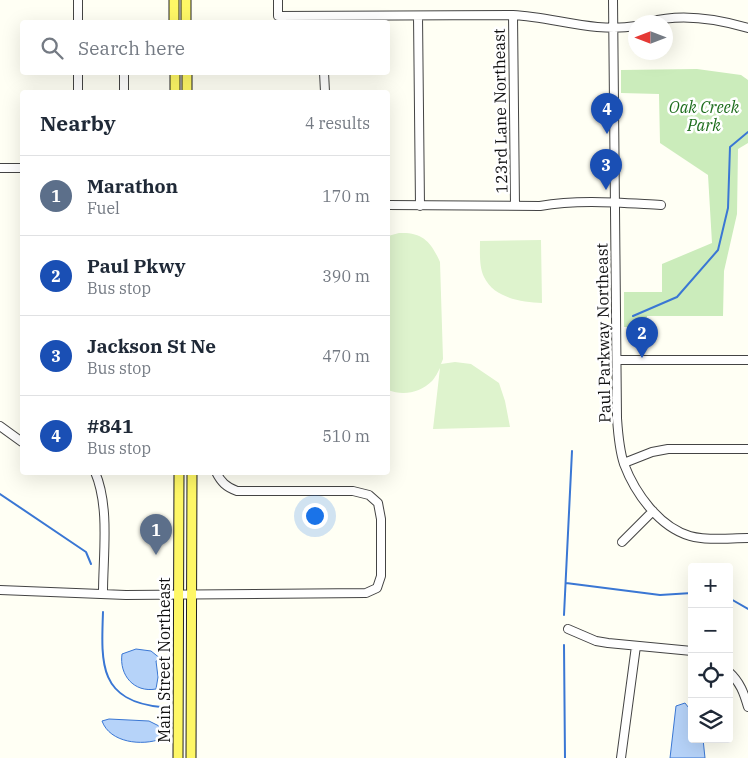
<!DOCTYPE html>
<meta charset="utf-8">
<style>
:root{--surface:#fff;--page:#f6f6f7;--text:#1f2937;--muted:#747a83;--line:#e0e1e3;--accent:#db2777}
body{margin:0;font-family:"IBM Plex Serif",serif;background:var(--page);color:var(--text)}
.controls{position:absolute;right:15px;bottom:15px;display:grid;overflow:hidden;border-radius:5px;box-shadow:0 5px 20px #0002}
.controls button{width:45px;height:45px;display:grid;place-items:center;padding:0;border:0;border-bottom:1px solid var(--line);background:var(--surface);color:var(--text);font:25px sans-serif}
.compass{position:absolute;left:628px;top:15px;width:45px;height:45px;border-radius:50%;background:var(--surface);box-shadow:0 5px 20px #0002;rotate:270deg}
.you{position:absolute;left:314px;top:515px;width:18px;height:18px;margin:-12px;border:4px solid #fff;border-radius:50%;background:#1a73e8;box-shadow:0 0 0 8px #1a73e833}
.badge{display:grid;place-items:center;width:32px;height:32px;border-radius:50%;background:var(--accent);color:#fff;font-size:16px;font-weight:700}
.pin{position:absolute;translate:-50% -41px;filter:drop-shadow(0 1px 2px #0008)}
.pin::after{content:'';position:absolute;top:26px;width:18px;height:15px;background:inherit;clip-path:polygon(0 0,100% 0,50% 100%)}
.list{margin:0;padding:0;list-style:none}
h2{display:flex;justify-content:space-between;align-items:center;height:65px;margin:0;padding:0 20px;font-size:21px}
h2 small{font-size:16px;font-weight:400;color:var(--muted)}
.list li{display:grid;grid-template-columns:32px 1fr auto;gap:15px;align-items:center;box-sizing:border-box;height:80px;padding:0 20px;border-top:1px solid var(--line)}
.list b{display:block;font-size:19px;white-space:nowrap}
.list p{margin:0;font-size:16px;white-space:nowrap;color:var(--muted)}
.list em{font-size:16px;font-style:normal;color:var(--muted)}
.icon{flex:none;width:28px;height:28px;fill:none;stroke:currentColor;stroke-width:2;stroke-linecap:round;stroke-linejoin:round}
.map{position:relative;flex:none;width:748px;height:758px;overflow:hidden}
.search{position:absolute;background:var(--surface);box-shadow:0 5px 20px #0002;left:20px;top:20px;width:370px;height:55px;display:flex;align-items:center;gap:12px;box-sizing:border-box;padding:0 18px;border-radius:5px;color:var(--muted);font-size:19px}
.panel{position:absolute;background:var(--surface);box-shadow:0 5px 20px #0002;left:20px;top:90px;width:370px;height:385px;border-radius:5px}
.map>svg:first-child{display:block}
.green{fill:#cbecbb}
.pitch{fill:#def3cd}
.water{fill:#b6d3f9;stroke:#3a77d4}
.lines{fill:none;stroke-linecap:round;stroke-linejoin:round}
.stream{stroke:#3a77d4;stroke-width:2}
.minor-casing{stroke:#444;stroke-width:10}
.major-casing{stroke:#222;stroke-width:11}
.minor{stroke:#fff;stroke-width:8}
.major{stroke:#fef766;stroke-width:9}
.labels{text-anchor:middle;stroke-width:5;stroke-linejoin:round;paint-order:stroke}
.park-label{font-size:16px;font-style:italic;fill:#1d6d1c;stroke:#fff}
.street-label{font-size:16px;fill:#111;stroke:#fff}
</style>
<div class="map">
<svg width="748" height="758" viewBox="0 0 748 758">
<rect width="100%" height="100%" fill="#fffff4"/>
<path class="green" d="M697 69 741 75 748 80V143L738 149 737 214 724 271 723 316H647V327H624V292H662V264L712 243 708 175 660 143 659 94 621 93V70Z"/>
<path class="pitch" d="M399 233C423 232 431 242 440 262L443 359 441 364 455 362 471 364 499 383 505 401 510 427 433 429 440 368C438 372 435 378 432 381 420 393 403 396 388 390V236Z
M541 240 542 303C521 302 494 298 484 277 479 267 480 252 480 241Z"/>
<path class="water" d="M136 649 151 651 161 659 156 661 158 677 156 689C134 693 119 675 122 654Z
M685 703 692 712V739H703L705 758H670L676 706Z
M109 719 149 721 159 726 161 732V739C142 746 110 743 102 721Z"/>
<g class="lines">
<path class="stream" d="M633 316 677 297 718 250 728 208 730 147 748 132
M0 494 86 552 91 564
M566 583 660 595 692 593
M729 598 748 609
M103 612C101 664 99 701 161 707
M564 615 572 451
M564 645 565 758"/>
<defs>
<path id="minor" d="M78 0V22
M278 0V16L513 15C554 17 594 33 636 26
M613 0 617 418C618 433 619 449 624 464 635 493 659 527 690 536 708 541 729 538 748 538
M513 15 515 206
M418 16 420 206
M650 22C681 13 717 19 748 28
M124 72V92
M324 72 325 92
M78 92V72
M0 168H22
M388 205 540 206C579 199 622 203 661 205
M617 360H748
M0 426 22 442
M624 463 652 452 668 449H748
M95 472C110 507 103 555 103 593
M622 542 653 511
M0 590 126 595 366 593 377 588 381 576V519L378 503 369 495 353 491H237C226 487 221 482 216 472
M568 629 596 641 608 643 692 651
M729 672C740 682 744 693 748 707
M621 758 636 646"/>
<path id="major" d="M174 0V22
M186 0V22
M175 72V92
M187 72V92
M178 758 179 472
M191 758 192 472"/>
</defs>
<use href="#minor" class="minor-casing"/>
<use href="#major" class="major-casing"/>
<use href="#minor" class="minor"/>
<use href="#major" class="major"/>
</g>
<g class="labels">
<g class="park-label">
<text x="704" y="113">Oak Creek<tspan x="704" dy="18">Park</tspan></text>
</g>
<g class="street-label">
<text transform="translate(500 111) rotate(-91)" y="6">123rd Lane Northeast</text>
<text transform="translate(603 333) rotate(-91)" y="6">Paul Parkway Northeast</text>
<text transform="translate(164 660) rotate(-90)" y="6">Main Street Northeast</text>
</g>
</g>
</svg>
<div class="controls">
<button>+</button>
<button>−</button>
<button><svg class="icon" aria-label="locate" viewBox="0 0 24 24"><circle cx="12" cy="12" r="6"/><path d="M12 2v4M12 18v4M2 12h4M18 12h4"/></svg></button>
<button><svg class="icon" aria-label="layers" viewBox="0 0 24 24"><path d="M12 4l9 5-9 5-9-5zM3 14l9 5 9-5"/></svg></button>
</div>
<svg class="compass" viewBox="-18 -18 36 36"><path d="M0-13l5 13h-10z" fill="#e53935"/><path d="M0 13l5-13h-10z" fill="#747a83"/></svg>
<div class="you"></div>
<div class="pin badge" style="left:156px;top:555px;background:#5c6f8a">1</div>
<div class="pin badge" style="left:642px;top:358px;background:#1a4fb4">2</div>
<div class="pin badge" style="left:606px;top:190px;background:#1a4fb4">3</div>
<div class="pin badge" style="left:607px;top:134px;background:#1a4fb4">4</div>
<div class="search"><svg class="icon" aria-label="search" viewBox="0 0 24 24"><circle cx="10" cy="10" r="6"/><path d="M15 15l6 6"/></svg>Search here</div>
<section class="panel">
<h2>Nearby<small>4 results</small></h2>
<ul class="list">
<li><span class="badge" style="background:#5c6f8a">1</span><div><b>Marathon</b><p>Fuel</p></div><em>170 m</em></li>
<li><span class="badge" style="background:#1a4fb4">2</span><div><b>Paul Pkwy</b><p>Bus stop</p></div><em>390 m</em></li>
<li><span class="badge" style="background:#1a4fb4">3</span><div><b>Jackson St Ne</b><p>Bus stop</p></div><em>470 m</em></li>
<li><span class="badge" style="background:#1a4fb4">4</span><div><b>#841</b><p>Bus stop</p></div><em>510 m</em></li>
</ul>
</section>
</div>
